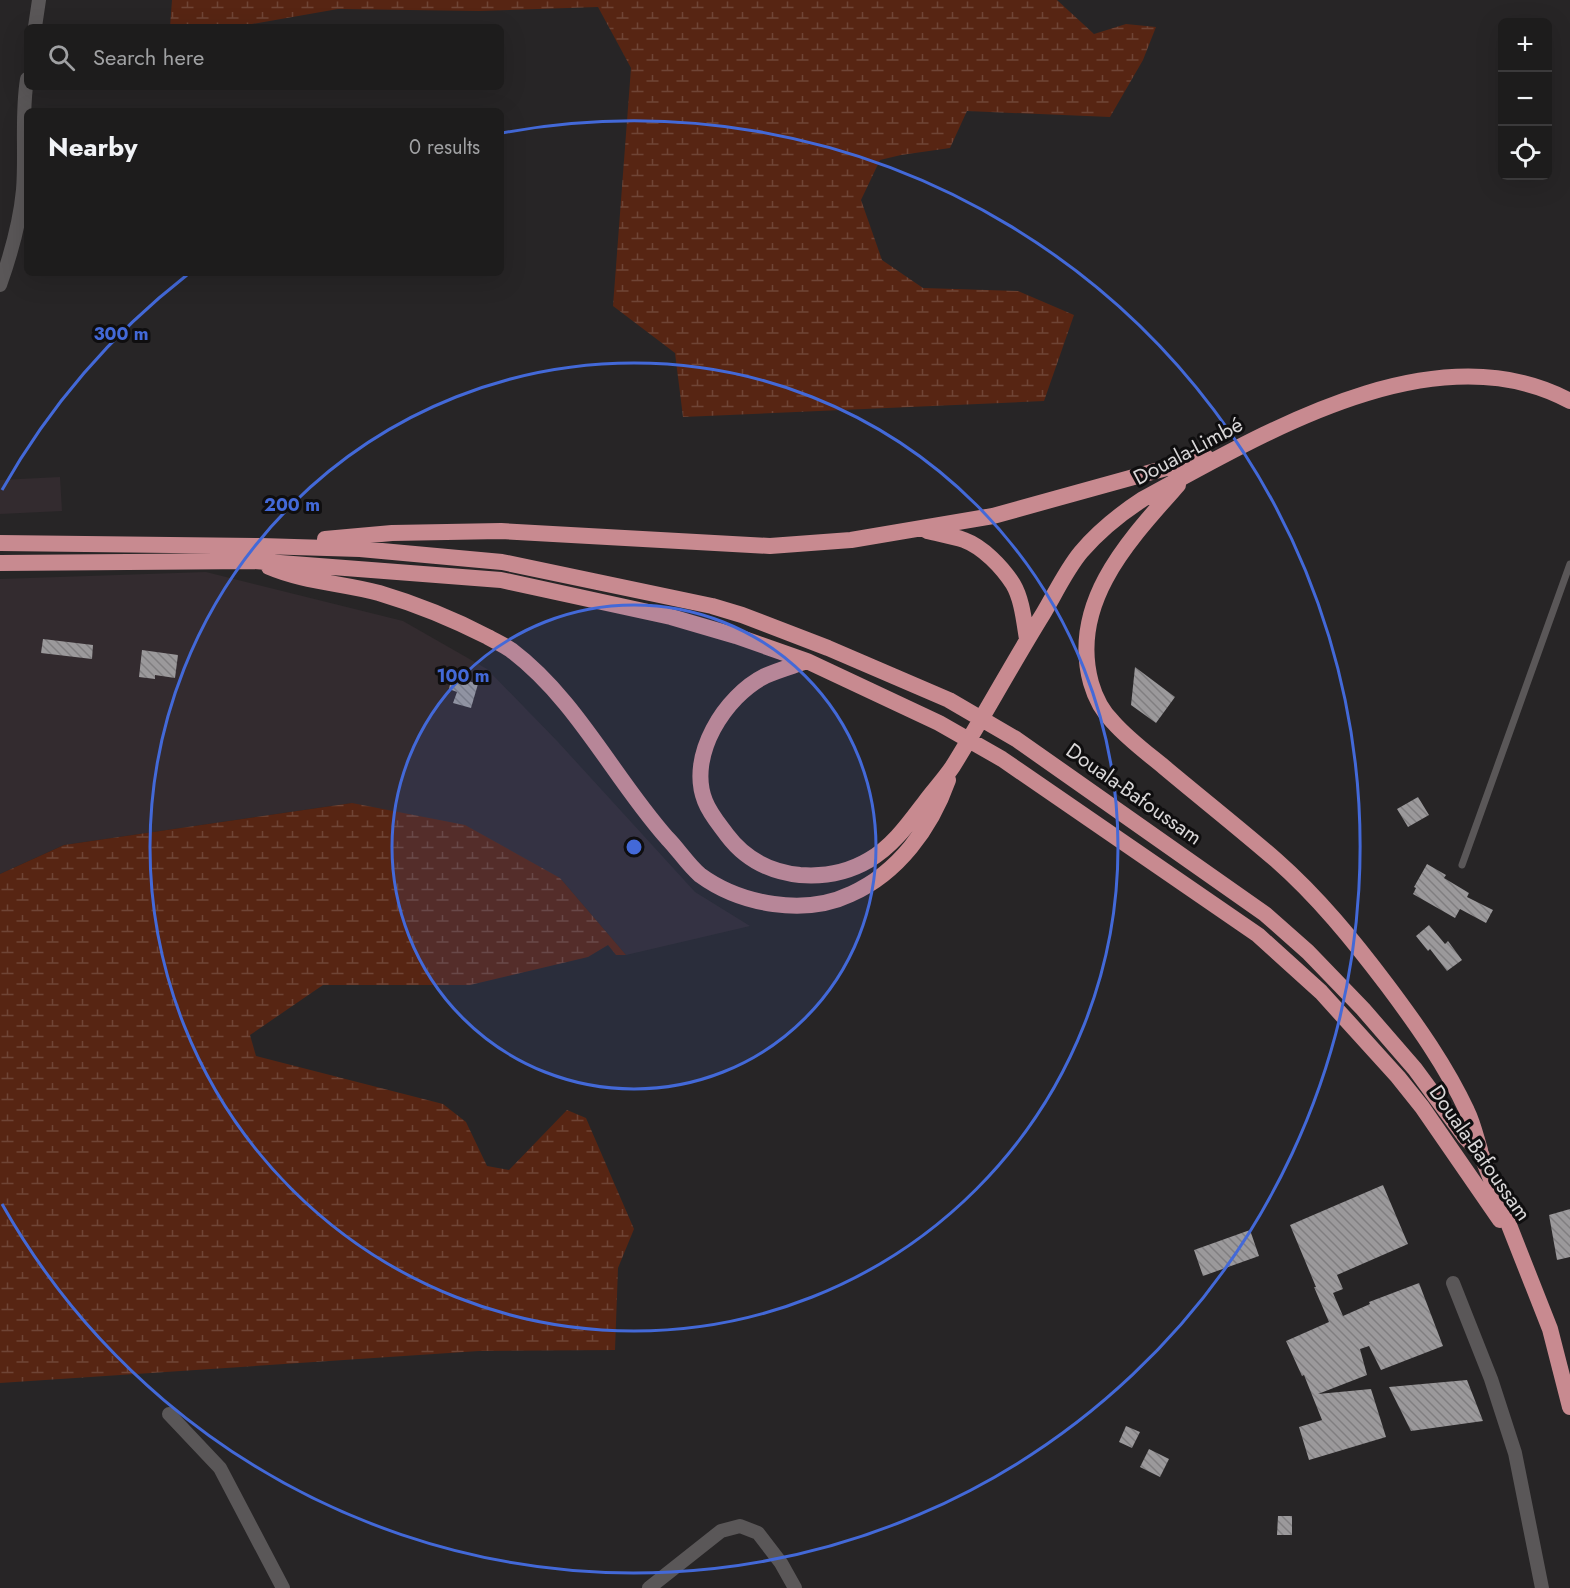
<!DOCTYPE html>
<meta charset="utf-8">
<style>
:root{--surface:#1d1c1c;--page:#252525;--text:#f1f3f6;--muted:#a0a1a3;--line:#3b3a3b}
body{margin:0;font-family:Jost,sans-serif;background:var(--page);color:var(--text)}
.controls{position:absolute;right:18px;top:18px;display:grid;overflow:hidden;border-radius:9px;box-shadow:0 6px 24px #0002}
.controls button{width:54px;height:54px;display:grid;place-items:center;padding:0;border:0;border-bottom:2px solid var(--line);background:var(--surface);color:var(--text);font:30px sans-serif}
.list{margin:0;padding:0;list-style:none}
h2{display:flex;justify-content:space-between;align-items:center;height:78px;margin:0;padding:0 24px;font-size:26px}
h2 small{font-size:20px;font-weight:400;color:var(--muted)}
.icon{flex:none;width:33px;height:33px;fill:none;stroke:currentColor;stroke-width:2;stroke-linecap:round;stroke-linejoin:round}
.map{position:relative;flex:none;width:1570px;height:1588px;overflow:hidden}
.search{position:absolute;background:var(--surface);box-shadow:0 6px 24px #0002;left:24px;top:24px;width:480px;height:66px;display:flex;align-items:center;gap:15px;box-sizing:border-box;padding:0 21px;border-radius:9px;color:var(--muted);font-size:22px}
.panel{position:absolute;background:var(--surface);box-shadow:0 6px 24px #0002;left:24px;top:108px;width:480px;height:168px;border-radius:9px}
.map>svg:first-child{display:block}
.built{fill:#332b2f}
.wetland{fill:url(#wetland-marsh)}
.building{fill:url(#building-back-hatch)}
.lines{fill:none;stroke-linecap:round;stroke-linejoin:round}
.service{stroke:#5a5758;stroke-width:7}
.minor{stroke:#5a5758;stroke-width:14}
.trunk{stroke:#c88a90;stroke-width:16}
.ring{fill:none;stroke:#4369d8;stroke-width:3}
.labels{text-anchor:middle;stroke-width:6;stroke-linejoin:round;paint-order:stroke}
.street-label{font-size:21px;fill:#d9d7d8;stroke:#0f0e0f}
.centre{fill:#4369d8;stroke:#0f0e0f;stroke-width:3}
.ring-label{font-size:18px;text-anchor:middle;font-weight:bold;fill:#4369d8;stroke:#0f0e0f;stroke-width:6;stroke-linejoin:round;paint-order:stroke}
</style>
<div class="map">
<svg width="1570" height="1588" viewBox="0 0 1570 1588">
<defs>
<pattern id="wetland-marsh" width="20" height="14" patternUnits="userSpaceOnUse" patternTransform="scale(1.5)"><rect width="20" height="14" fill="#572513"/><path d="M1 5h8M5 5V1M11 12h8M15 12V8" fill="none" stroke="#6f4435"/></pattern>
<pattern id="building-back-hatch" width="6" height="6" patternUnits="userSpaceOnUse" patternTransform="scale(1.5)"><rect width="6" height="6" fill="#9b999b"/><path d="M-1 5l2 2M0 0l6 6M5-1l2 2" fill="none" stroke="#807e80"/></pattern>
</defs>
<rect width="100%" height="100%" fill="#272526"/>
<path class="built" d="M60 477 62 511 0 514V480Z
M206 572 403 621 487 669 558 742 695 892 750 926 626 955 560 878 352 803 64 845 0 874V579Z"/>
<path class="wetland" d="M172 0H1057L1094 34 1126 24 1156 27 1143 60 1110 117 967 111 950 148 901 155 880 160 861 200 882 260 923 288 1018 291 1074 315 1044 401 683 417 675 353 613 306 631 68 598 7 479 11 338 9 235 27H170Z
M352 803 465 825 560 878 626 955H616L608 945 588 957 470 985H323L250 1035 256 1056 443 1104 466 1122 487 1166 509 1170 567 1110 586 1118 634 1229 618 1268 615 1350 479 1351 0 1383V874L64 845Z"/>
<path class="building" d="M43 639 93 645 92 659 41 653Z
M142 650 178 655 175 678 155 675V679L139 677Z
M1135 667 1175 697 1156 723 1131 705Z
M452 676 478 684 471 708 453 703 457 692 449 689Z
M1418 797 1429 815 1408 827 1397 809Z
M1427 864 1446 875 1444 878 1469 893 1467 897 1493 910 1486 923 1460 909 1455 918 1413 894 1416 888 1414 887Z
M1429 925 1445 944 1448 941 1462 960 1447 971 1430 949 1428 951 1416 936Z
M1383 1185 1408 1244 1337 1275 1343 1289 1333 1293 1343 1316 1370 1304 1369 1302 1419 1283 1443 1346 1381 1370 1369 1346 1360 1349 1367 1375 1318 1394 1371 1389 1386 1437 1309 1460 1299 1427 1322 1420 1304 1375 1302 1376 1286 1341 1329 1322 1314 1287H1316L1290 1225Z
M1570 1209V1257L1557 1260 1549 1215Z
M1250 1230 1259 1256 1203 1276 1194 1250Z
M1467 1380 1483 1421 1411 1431 1389 1387Z
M1126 1426 1140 1432 1132 1448 1119 1442Z
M1149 1449 1169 1459 1160 1477 1140 1467Z
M1278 1516H1292V1535H1277Z"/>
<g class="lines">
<path class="service" d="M1462 865 1570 564"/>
<path class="minor" d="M35 27 39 0
M0 285C11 254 20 222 23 190 26 153 21 116 27 79
M1453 1283 1491 1379 1515 1453 1542 1588
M169 1414 220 1468 283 1588
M649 1588 721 1531 740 1526 758 1533 781 1563 795 1588"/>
<path class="trunk" d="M1178 485C1129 540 1069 603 1091 683 1095 697 1103 712 1113 722 1128 739 1147 753 1164 767 1201 798 1239 828 1276 860 1318 897 1353 940 1387 985 1417 1025 1446 1066 1467 1111 1473 1123 1476 1137 1480 1150
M927 531C939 534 952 536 964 540 983 547 1002 567 1013 584 1022 599 1024 621 1027 639
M325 539 392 533 501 531 770 546 851 540 993 516 1206 457
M0 543 261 546 360 549 502 562 712 606 742 615 828 648 949 700 1016 739 1265 914 1308 952 1363 1009 1415 1069 1465 1137 1481 1154 1550 1329 1570 1407
M0 563 254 561 501 580 671 617 736 636 807 661 939 723 1002 759 1258 935 1321 992 1398 1077 1422 1107 1500 1220
M269 567C304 582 342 583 379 593 416 604 453 619 488 637 495 641 504 645 511 650 577 700 613 777 667 838 678 849 688 865 700 875 741 905 805 916 851 894 898 873 931 828 948 780
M807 661C793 666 778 670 765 676 725 696 687 756 705 801 710 814 719 824 727 835 745 859 771 872 800 875 825 877 847 873 869 860 893 846 909 823 925 802 934 790 945 778 953 766 984 716 1012 664 1043 614 1055 594 1066 570 1081 552 1098 532 1120 514 1143 499 1261 435 1435 328 1570 401"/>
</g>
<circle cx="634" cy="847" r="242" fill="#4369d8" fill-opacity=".12"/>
<g class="ring">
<circle cx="634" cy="847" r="242"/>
<circle cx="634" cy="847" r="484"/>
<path d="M2 490A726 726 0 0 1 187 275M502 133A726 726 0 1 1 2 1204"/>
</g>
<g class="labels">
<g class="street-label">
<text transform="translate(1188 451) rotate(-28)" y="7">Douala-Limbé</text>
<text transform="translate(1134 794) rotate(35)" y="7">Douala-Bafoussam</text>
<text transform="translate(1480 1153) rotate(55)" y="7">Douala-Bafoussam</text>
</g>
</g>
<circle cx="634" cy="847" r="9" class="centre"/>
<g class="ring-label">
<text x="121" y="340">300 m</text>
<text x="292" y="511">200 m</text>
<text x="463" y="682">100 m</text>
</g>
</svg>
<div class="controls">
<button>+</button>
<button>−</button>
<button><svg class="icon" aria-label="locate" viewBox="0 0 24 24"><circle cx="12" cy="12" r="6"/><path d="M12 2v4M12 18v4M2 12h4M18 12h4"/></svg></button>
</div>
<div class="search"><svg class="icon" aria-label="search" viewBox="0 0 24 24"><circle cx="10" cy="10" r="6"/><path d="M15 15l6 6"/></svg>Search here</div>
<section class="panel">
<h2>Nearby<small>0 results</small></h2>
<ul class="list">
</ul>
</section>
</div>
